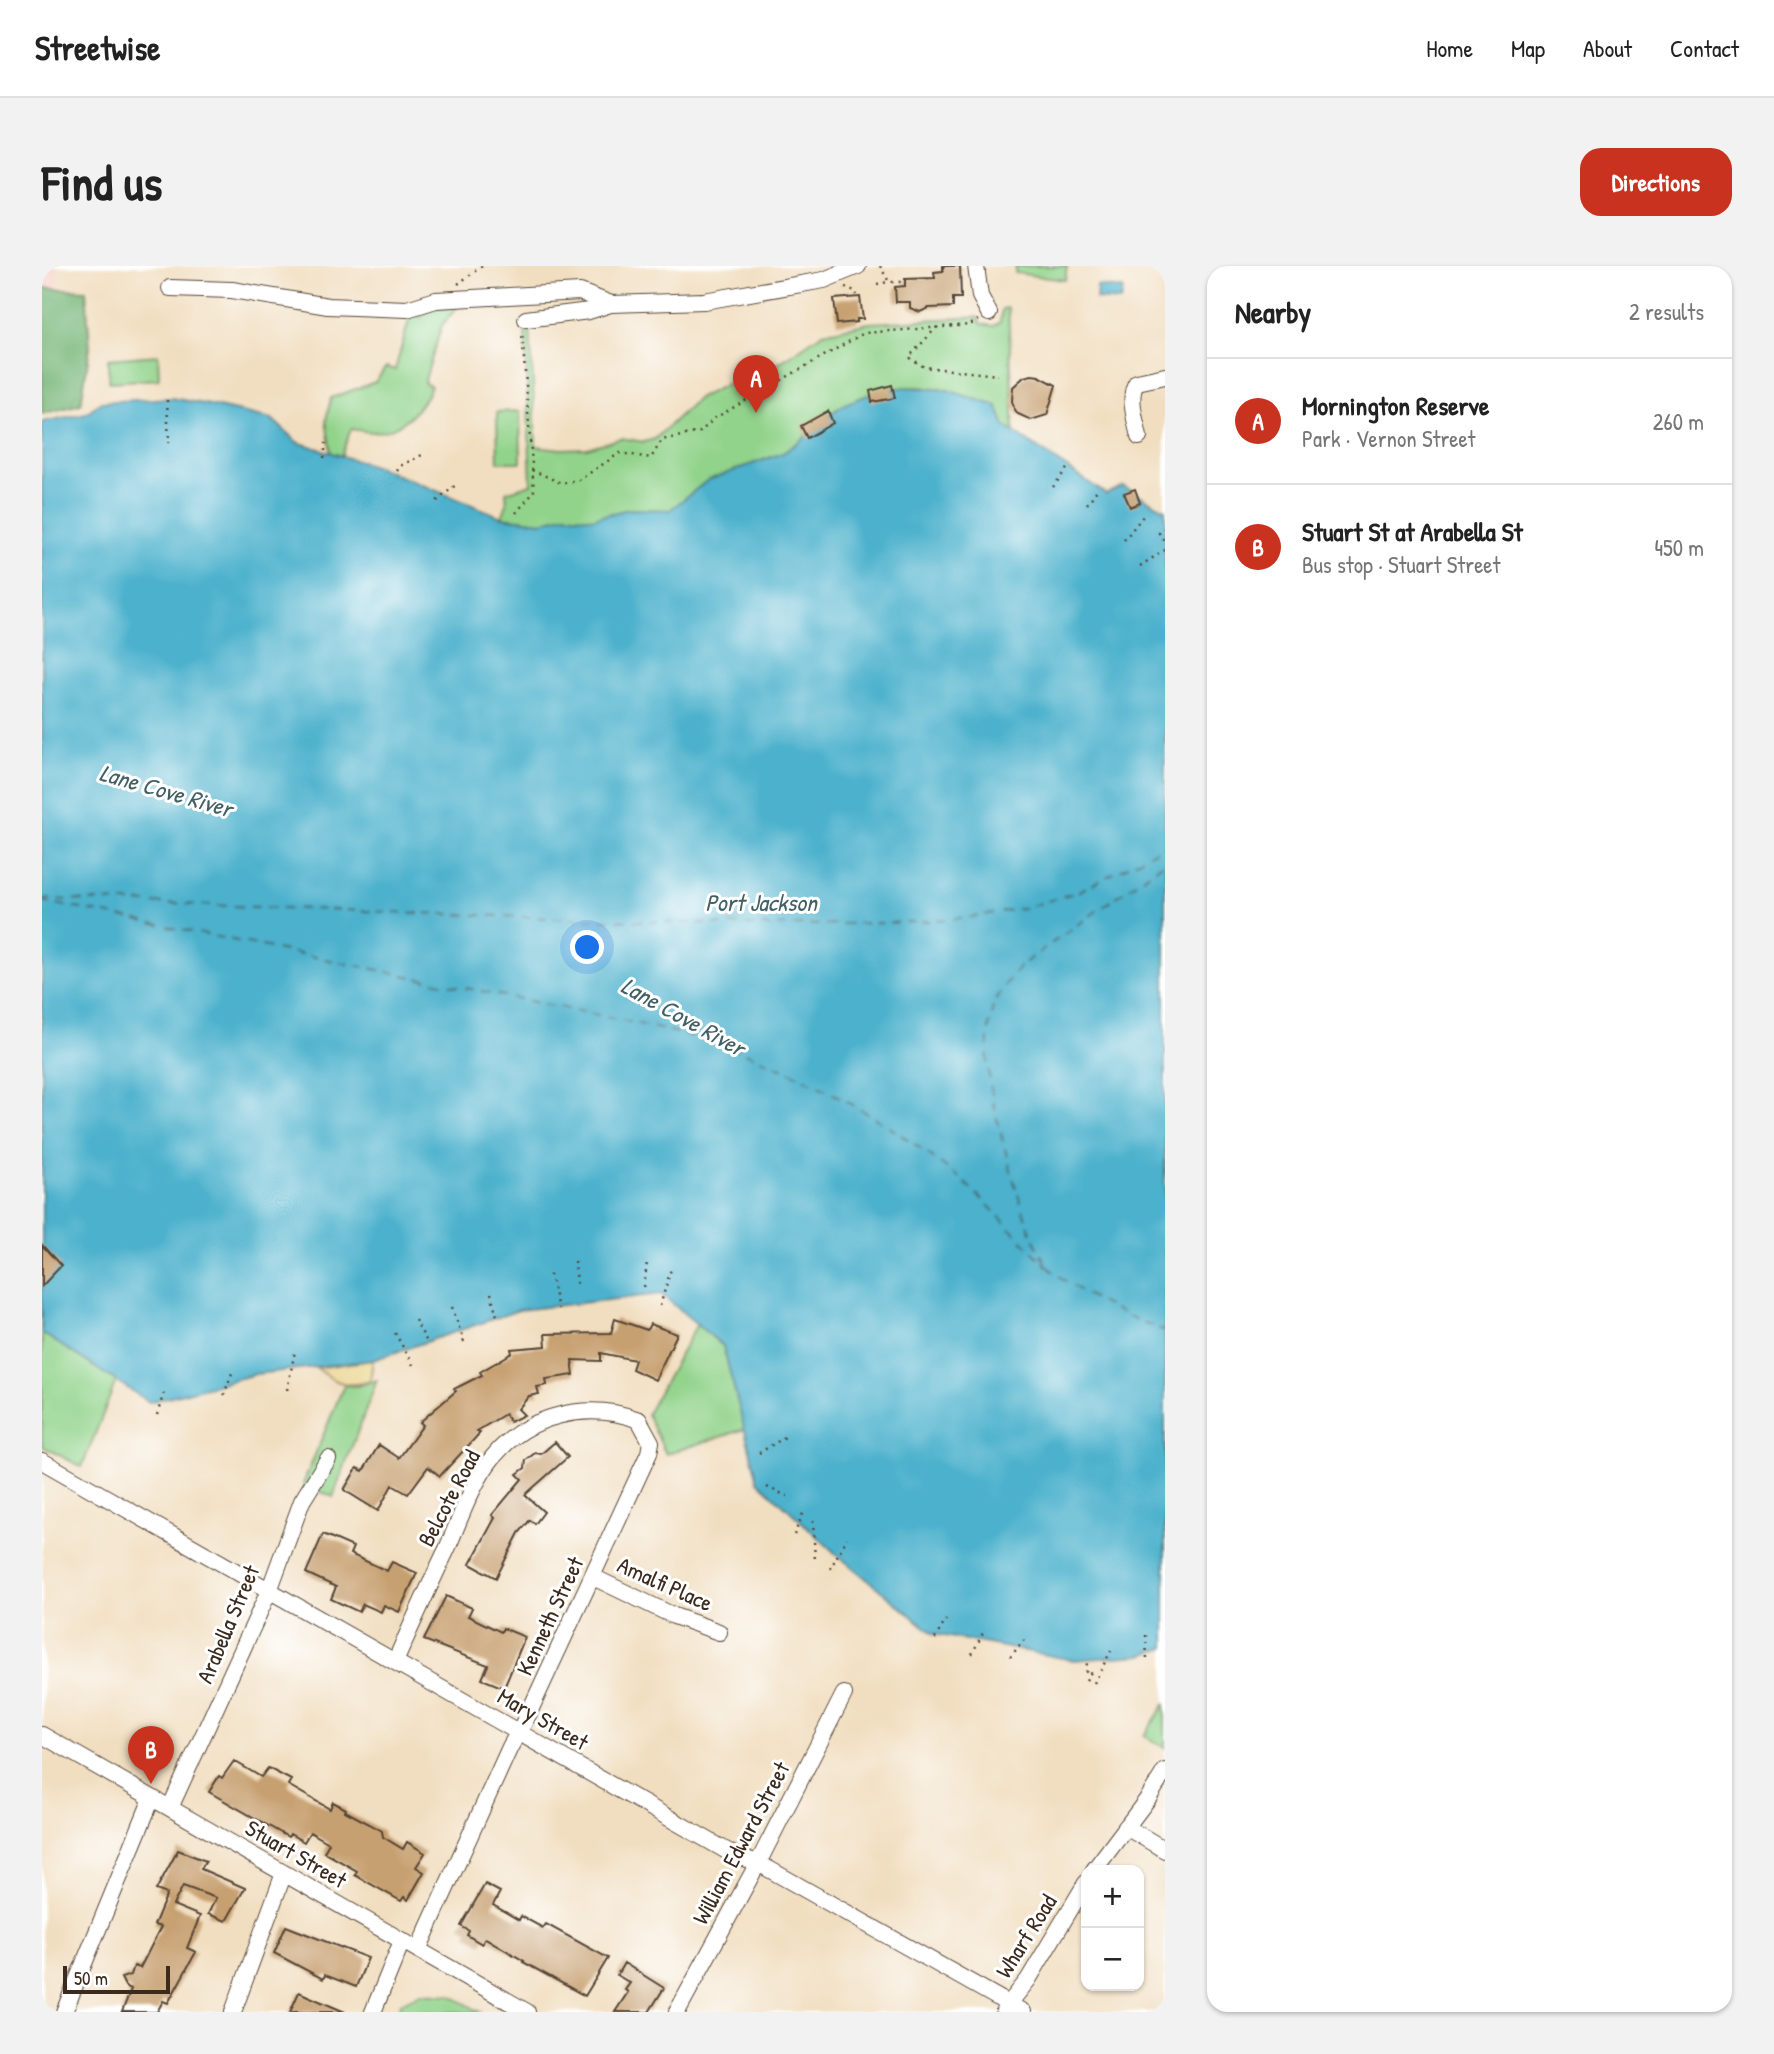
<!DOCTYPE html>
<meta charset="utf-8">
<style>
:root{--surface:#fff;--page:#f2f2f2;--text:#222;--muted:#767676;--line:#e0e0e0;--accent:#c8321e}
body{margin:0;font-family:"Patrick Hand",sans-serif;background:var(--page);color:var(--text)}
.controls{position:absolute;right:21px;bottom:21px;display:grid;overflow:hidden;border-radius:14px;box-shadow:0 2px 5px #0004}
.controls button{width:63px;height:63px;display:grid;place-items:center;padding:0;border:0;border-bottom:2px solid var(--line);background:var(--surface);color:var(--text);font:35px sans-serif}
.scale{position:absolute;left:21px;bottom:18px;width:107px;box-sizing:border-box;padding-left:7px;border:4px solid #3b2a1e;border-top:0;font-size:19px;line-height:24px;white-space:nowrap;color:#3b2a1e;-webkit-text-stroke:5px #fff;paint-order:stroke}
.you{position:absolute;left:546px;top:682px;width:24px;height:24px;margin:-18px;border:5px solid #fff;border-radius:50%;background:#1a73e8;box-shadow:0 0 0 10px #1a73e833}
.badge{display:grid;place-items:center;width:46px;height:46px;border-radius:50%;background:var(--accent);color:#fff;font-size:23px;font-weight:700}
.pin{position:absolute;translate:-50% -58px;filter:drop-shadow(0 2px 4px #0008)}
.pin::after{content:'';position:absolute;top:37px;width:24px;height:21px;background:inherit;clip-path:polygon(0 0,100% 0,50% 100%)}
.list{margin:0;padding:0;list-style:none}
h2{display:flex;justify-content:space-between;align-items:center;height:91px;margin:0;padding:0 28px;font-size:30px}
h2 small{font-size:23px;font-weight:400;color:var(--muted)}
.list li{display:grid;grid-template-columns:46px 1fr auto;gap:21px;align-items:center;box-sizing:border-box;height:126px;padding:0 28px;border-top:2px solid var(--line)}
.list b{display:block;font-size:26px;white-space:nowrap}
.list p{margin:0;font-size:23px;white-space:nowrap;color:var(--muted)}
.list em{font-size:23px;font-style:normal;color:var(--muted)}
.map{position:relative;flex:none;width:1123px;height:1746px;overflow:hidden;border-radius:21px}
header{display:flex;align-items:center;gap:42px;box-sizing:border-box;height:98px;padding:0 35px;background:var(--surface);border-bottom:2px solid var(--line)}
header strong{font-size:33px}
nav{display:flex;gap:38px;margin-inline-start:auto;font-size:24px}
.intro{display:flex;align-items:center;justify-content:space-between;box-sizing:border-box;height:168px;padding:0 42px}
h1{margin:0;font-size:49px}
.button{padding:18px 32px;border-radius:21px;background:var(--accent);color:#fff;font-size:24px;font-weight:700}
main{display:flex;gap:42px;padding:0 42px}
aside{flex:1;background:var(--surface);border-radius:21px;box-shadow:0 2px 5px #0004}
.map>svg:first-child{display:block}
.built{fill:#f7d1c8}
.green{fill:#91d38a;stroke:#667e54;stroke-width:2}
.forest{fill:#74b576;stroke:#58704a;stroke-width:2}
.sand{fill:#eeda9e;stroke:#94825e;stroke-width:2}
.water{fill:#4cb1cc;stroke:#446e75;stroke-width:2}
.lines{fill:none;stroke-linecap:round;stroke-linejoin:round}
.ferry{stroke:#426064;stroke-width:2;stroke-dasharray:9 7;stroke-linecap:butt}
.building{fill:#c7a071}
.minor-casing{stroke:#564536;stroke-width:18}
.path{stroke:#564536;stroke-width:2.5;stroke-dasharray:2 5;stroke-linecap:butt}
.minor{stroke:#fff;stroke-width:16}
.labels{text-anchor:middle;stroke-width:6;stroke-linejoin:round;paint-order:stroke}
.street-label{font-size:23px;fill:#3b2a1e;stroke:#fff}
.water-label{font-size:24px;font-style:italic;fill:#426064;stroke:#fff}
</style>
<header>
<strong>Streetwise</strong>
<nav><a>Home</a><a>Map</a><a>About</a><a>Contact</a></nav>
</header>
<div class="intro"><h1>Find us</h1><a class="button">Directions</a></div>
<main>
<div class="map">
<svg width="1123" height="1746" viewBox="0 0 1123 1746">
<rect width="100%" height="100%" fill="#fff"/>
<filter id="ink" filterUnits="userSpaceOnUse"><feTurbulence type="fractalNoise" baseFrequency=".0143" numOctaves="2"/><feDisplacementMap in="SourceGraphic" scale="14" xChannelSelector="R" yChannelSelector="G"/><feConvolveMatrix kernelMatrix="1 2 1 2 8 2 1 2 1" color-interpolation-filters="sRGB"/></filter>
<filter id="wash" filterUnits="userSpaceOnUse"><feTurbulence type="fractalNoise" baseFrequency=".00686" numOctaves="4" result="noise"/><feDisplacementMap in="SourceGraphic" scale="28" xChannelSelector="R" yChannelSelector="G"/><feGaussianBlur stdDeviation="1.57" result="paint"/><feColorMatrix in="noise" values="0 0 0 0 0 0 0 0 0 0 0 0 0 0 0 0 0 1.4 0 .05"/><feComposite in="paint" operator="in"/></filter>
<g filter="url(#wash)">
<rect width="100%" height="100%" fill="#f1dec0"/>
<path class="built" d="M0 0H15L19 82 0 87Z"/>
<path class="green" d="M974 0H1025L1023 14 973 7Z
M417 39 400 59 382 117 389 120C380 142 358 167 331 166 324 166 316 164 309 163L299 190 289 187 284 154 289 132 333 116 344 101 353 104 369 47 379 51 390 41Z
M966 42 972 166 963 160 955 140 905 124 877 121 850 123 826 129 803 138 785 150 764 170 741 187 667 214 628 244 587 243 550 252 524 249 500 256 460 251 465 238 464 226 489 218 483 61 488 60 494 180 519 183 545 182 579 172 602 176 613 173 655 133 695 113 728 103 781 67 827 57 936 51 939 58 951 60 958 56 960 43Z
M116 89 117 113 67 116 66 93Z
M478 145 479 196H456L455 146Z
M655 1058 681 1080 703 1163 624 1188 605 1148Z
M0 1067 74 1115 40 1201 0 1180Z
M335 1114 291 1231 261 1218 302 1119 315 1120Z
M1123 1438V1482L1102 1470Z
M379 1727 408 1729 438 1746H356L359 1737Z"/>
<path class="forest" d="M0 22 44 24 48 81 39 138 0 148Z"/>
<path class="sand" d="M331 1094 328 1115C306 1123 292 1116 275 1102Z"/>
<path class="water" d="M1055 20 1081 23 1079 35 1054 33Z
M863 121 905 124 955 140 963 160 1064 228 1081 220 1123 243V1382L1100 1389 1031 1394 892 1368 793 1287 716 1215 681 1080 619 1028 477 1044 331 1094 214 1108 107 1136 0 1067V156L44 147 59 136 129 132 163 138 230 153 255 176 338 202 460 251 500 256 524 249 550 252 587 243 628 244 666 214 741 187 764 170 785 150 803 138 826 129Z"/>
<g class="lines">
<path class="ferry" d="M0 633 728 660 874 656 930 651 987 641 1037 625 1084 601 1123 579
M0 635 580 754C609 761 639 767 668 775 749 799 840 851 906 903 942 931 972 968 1005 1000
M1003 996C985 963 976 929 966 894 953 846 938 796 950 745 954 728 967 714 978 700L1123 596
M1005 1000C1039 1030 1081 1049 1123 1065"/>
</g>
<g id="blocks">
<path class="building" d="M901 0H918L919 32H911V41L887 42 878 46 868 42V36H854L853 21 863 20V13L893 12 892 6 901 5Z
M818 31 821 53H815V56L795 58 792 33Z
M990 109 997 110 1014 119 1005 149 989 154 976 148 972 142 970 135 971 121 982 111Z
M850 119 853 132 830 136 828 125Z
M786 145 791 157 765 172 759 160Z
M1093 223 1098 237 1088 241 1082 227Z
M0 979 19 1000 0 1020Z
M573 1053 605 1064 608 1058 635 1068 613 1114 590 1103 593 1094 559 1087V1095L530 1094 532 1109 504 1113 505 1119 495 1121 497 1128 487 1130 476 1143 482 1149 468 1156 463 1148 435 1165 438 1167 398 1210 386 1201 366 1228 350 1219 336 1245 302 1224 315 1202 321 1205 337 1179 357 1192 381 1159 378 1156 414 1125 412 1123 440 1109 438 1106 470 1087 469 1083 504 1080 503 1068 569 1067Z
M513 1176 526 1191 483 1229 502 1246 493 1258 488 1254 477 1267 454 1312 428 1298 453 1252 450 1249 480 1213 475 1208 483 1202 484 1194 493 1187 499 1188Z
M281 1268 311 1281 308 1288 345 1305 350 1296 375 1307 357 1346 342 1339 339 1346 321 1338 317 1346 289 1333 294 1321 264 1307Z
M404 1330 430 1342 426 1350 459 1366 461 1362 483 1371 462 1422 440 1413 446 1399 382 1374Z
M192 1495 219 1511 226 1502 249 1514 246 1519 288 1543 291 1536 304 1543 303 1545 335 1562 340 1565 341 1571 361 1583 365 1576 383 1587 374 1601 382 1606 366 1634 362 1631 359 1635 313 1609 315 1605 282 1586 287 1577 268 1566 262 1576 248 1568 246 1571 167 1526 177 1510 180 1512Z
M136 1584 164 1595 159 1603 203 1622 184 1655 166 1648 174 1632 141 1620 131 1639 158 1650 145 1682 154 1686 126 1737 121 1735 115 1746H80L89 1723 83 1720 79 1712 89 1709 92 1700 98 1702 119 1661 112 1659 125 1628 114 1624Z
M443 1618 458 1626 451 1639 477 1654 479 1650 501 1662 504 1658 566 1692 543 1730 481 1696 482 1695 445 1673 443 1672 440 1678 425 1669 427 1665 419 1660Z
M244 1660 326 1692 314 1721 283 1709 281 1713 232 1687Z
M582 1697 622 1722 607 1746H573L586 1726 583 1724 588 1717 575 1709Z
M257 1726 268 1731 303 1746H248Z"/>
</g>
</g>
<g filter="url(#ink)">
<use href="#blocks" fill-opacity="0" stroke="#564536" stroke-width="2"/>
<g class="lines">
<defs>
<path id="minor" d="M934 0 938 30 947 47
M128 22 190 24 286 40 365 43 394 34 538 26 569 38 662 35 782 14 816 0
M484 53 547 45 569 38
M1097 171C1094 156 1085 129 1095 116L1123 110
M0 1195 692 1589 716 1597 981 1746
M551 1311 632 1350 677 1366
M353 1396C370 1358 387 1320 405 1283 418 1253 430 1217 451 1191 486 1148 546 1135 597 1154L609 1176 607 1187 485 1451 468 1481 376 1684
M0 1469 485 1746
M128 1542 227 1325 260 1235 286 1193
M1084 1561 1123 1584
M1052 1604 1107 1531 1123 1505
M962 1744 986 1714 1044 1617
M22 1746 110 1532
M191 1746 242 1607
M331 1746 360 1675
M635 1746 716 1597 802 1428"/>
</defs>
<use href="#minor" class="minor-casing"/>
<path class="path" d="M838 0 847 16H863
M416 18 440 0
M835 18 847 16
M803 21 813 25 815 29
M895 61 867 91 882 101 956 109
M125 134 127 177
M282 192 284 177
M490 204 519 217 537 214 578 187 609 192 620 174 658 166 673 152 822 67 928 59 936 54
M355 205 358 200 382 188
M1011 221 1027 200
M395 235 416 217
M1045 238 1057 221
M474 247 492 226 480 66
M1123 262 1117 267 1123 276
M1082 274 1101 250
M1098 300 1123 284
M533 995 535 1020
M508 1008 516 1043
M602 1021 605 996
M449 1027 456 1054
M618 1040 629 1003
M410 1041 423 1079
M373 1054 386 1078
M353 1067 371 1099
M245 1124 253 1085
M182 1129 190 1107
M115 1149 123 1123
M717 1187 743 1171
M725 1221 745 1230
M771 1255 773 1295
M752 1269 762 1245
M788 1303 805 1272
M1104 1369 1105 1394
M893 1373 904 1354
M930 1388 942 1365
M968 1391 982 1374
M1044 1414 1049 1406H1044L1045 1397
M1052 1417 1069 1385"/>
<use href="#minor" class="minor"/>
</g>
</g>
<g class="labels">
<g class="street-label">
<text transform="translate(407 1232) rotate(-62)" y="8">Belcote Road</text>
<text transform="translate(623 1318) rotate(24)" y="8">Amalfi Place</text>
<text transform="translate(508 1350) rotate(-65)" y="8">Kenneth Street</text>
<text transform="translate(186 1358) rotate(-67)" y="8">Arabella Street</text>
<text transform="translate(501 1453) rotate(30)" y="8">Mary Street</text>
<text transform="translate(699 1577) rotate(-62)" y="8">William Edward Street</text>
<text transform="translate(254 1588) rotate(30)" y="8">Stuart Street</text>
<text transform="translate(984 1670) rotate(-58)" y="8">Wharf Road</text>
</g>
<g class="water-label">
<text transform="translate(124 525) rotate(16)" y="8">Lane Cove River</text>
<text x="719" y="645">Port Jackson</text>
<text transform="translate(641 751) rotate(29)" y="8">Lane Cove River</text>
</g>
</g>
</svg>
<div class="controls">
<button>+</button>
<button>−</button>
</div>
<div class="scale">50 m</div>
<div class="you"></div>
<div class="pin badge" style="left:714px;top:147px">A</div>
<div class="pin badge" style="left:109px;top:1518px">B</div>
</div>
<aside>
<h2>Nearby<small>2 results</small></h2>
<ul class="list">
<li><span class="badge">A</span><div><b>Mornington Reserve</b><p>Park · Vernon Street</p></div><em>260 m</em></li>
<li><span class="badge">B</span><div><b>Stuart St at Arabella St</b><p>Bus stop · Stuart Street</p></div><em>450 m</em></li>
</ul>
</aside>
</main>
